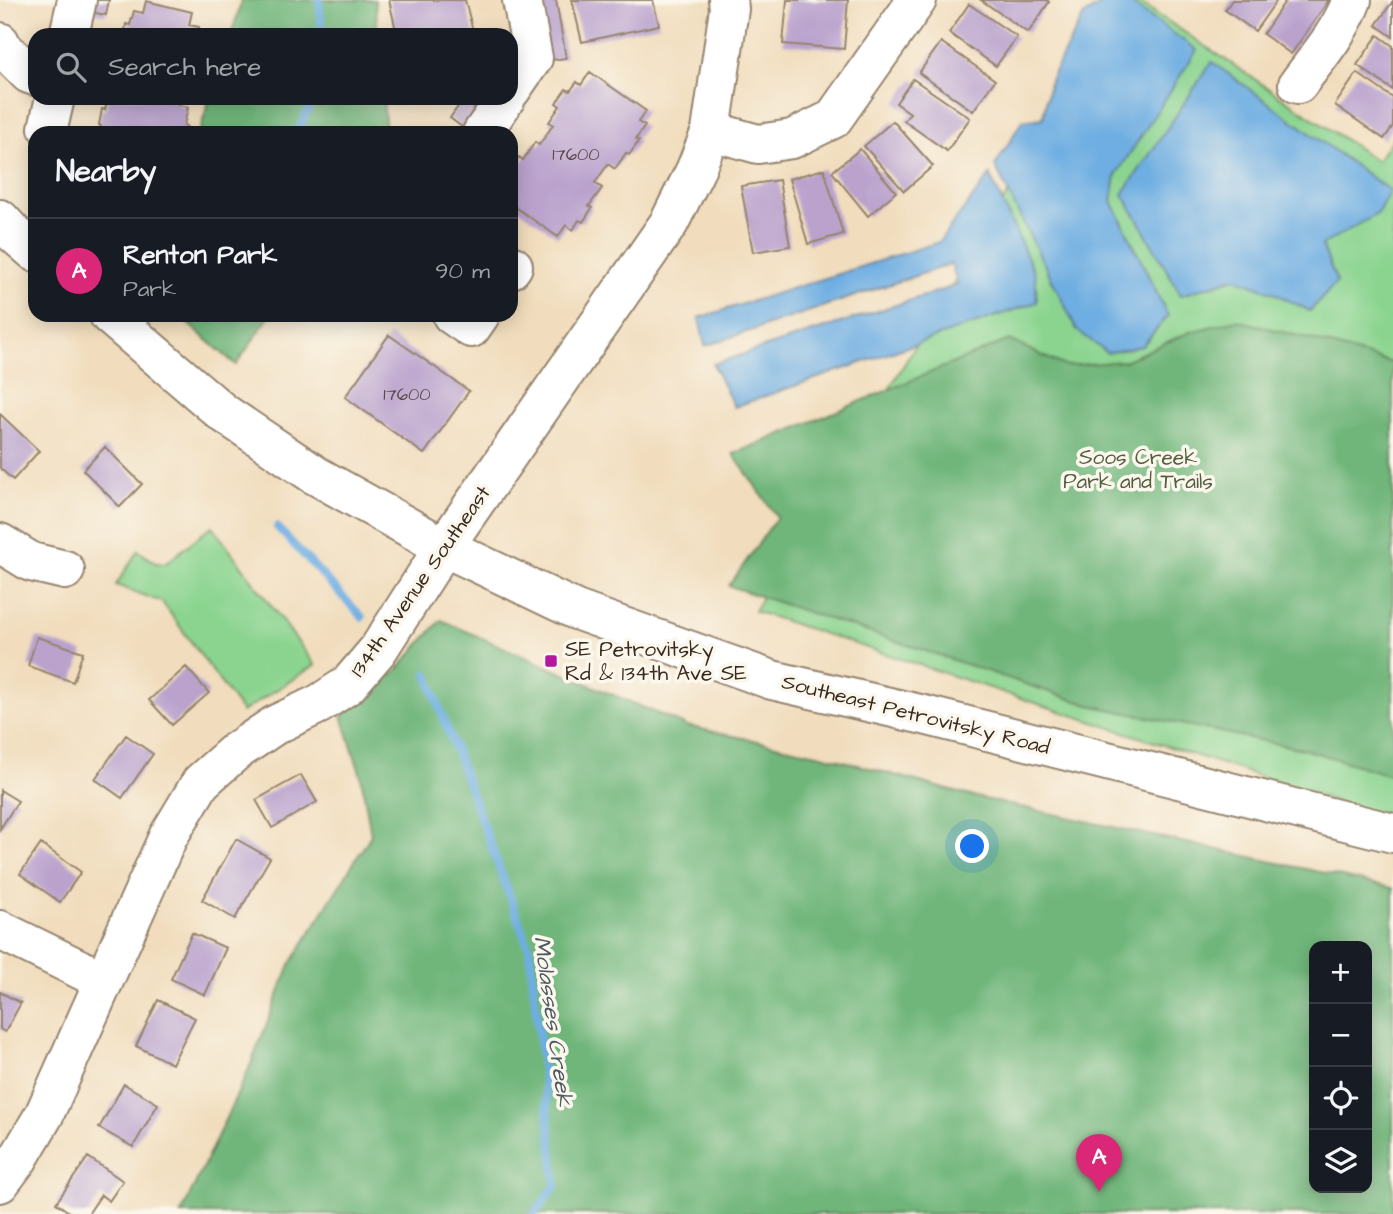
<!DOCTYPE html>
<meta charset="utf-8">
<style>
:root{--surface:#171b24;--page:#20242c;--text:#f1f3f6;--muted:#9ea1a6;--line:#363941;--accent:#db2777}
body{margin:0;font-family:"Architects Daughter",sans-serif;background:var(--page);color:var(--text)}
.controls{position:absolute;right:21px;bottom:21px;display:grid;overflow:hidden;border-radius:14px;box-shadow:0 4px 18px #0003}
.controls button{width:63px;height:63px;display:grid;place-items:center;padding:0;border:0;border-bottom:2px solid var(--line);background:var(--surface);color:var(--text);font:35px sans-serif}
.you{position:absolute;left:973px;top:847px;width:24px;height:24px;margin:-18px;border:5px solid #fff;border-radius:50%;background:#1a73e8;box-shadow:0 0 0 10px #1a73e833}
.badge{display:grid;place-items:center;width:46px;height:46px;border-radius:50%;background:var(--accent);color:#fff;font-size:23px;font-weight:700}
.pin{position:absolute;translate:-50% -58px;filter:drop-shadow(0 2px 4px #0008)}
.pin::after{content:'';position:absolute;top:37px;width:24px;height:21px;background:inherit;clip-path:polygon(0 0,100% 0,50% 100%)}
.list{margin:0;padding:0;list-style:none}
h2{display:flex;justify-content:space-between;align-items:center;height:91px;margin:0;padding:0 28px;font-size:30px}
h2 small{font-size:23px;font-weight:400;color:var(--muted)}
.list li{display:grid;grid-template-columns:46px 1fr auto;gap:21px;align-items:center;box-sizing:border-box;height:105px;padding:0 28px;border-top:2px solid var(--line)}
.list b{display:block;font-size:26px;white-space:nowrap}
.list p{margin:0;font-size:23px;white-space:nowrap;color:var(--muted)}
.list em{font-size:23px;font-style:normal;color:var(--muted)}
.icon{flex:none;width:38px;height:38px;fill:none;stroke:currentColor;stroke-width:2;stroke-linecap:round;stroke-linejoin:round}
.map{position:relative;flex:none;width:1393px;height:1214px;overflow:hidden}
.search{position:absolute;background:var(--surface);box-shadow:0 4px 18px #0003;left:28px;top:28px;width:490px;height:77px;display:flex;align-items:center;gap:18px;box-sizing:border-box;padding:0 24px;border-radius:21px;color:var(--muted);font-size:26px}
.panel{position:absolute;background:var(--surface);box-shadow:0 4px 18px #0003;left:28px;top:126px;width:490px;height:196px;border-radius:21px}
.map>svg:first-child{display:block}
.green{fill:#8bd490;stroke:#637f57;stroke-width:2}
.forest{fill:#70b67a;stroke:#56704c;stroke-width:2;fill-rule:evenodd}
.water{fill:#6eaee2;stroke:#546c80;stroke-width:2}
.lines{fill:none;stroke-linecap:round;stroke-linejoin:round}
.stream{stroke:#6eaee2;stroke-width:8}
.building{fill:#baa2cd}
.minor-casing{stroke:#96846e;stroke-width:42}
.major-casing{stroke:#96846e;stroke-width:42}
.minor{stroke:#fff;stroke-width:38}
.major{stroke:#fff;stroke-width:38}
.poi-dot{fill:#b5179e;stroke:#fbf7ec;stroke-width:2.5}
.labels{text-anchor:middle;stroke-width:7;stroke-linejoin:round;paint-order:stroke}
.number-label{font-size:18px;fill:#5b484a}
.park-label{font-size:21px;fill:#535d40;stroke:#fbf7ec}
.street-label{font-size:21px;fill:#3b2a1e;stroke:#fbf7ec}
.poi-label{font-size:21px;fill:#3b2a1e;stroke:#fbf7ec;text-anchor:start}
.water-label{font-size:23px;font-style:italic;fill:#4d5863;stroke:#fbf7ec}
</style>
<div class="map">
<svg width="1393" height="1214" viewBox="0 0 1393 1214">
<rect width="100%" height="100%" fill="#fbf7ec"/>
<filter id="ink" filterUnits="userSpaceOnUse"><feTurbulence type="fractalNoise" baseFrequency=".0143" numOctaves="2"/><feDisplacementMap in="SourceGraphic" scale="14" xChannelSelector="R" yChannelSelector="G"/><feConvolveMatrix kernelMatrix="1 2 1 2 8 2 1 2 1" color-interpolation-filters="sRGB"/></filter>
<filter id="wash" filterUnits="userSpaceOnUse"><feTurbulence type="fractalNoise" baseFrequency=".00686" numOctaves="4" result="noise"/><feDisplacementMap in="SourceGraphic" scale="28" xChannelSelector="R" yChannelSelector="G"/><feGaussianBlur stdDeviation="1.57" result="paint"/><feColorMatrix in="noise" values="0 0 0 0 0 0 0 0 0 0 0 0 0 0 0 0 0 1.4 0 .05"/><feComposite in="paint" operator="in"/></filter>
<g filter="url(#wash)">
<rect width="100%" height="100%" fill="#f1ddbd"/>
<path class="green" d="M1126 0H1136L1377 161 1393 138V820L754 611Z
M212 526 315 665 242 712 162 602 116 585 138 551 156 563 165 564Z"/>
<path class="forest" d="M242 0H375L378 35H231Z
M210 98H383L386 133H199Z
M178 315H270L236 365Z
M1237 320 1314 340 1393 363V776L1307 750 1089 705 729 586 777 517 733 454 1009 340 1065 366 1124 361 1190 332Z
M441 620 578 680 687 726 822 755 971 796 1393 888V1214H181L248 1071 290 965 371 835 361 776 342 716 397 670ZM1314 946H1367V1188H1314Z"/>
<path class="water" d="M1108 0H1126L1197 50 1116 175 1112 201 1168 316 1142 346 1107 353 1077 330 995 166 1022 121 1043 118 1050 80 1084 15Z
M1212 62 1390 191 1377 214 1322 245 1337 282 1310 311 1272 292 1235 278 1181 295 1123 194Z
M990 175 1035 274 1037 302 734 407 713 364 958 285 951 264 705 346 699 318 939 242Z"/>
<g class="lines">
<path class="stream" d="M319 0 322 35
M297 133 314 98
M277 527 362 617
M427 674 529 948 556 1185 534 1214"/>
</g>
<g id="blocks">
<path class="building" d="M88 0H109L106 15 86 11Z
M389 0H465L474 35H397Z
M535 0H556L566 58 545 61Z
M572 0H653L659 25 582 42Z
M787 0H848L844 49 783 44Z
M981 0H1047L1049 2 1028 33Z
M1232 0H1277L1255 31 1225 10Z
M1286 0H1329L1291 54 1263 34Z
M146 1 192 12 189 25 199 27 197 35H124L126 24 130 25 134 11 143 13Z
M1393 1V37L1376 25Z
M969 4 1017 37 996 66 949 33Z
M1378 35 1393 46V90L1357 65Z
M941 42 995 80 973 111 919 73Z
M590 72 646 111 638 122 645 126 636 139 639 141 629 155 626 153 615 169 608 164 595 183 602 188 589 206 592 208 583 222 579 220 573 230 566 225 558 237 511 204V192L513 189 511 187V177L514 173 511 169 519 157 523 160 535 142 539 145 553 125 549 122 560 106 556 103 566 89 570 91 577 82 581 85Z
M1357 73 1393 98V126L1384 139 1335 105Z
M913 79 970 118 947 151 904 121 910 113 896 103Z
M108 98H180L178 105 188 107 184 125 187 127 186 133H100L101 126 99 125 102 109 105 110Z
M464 98H488L466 130 450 118Z
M893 121 933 166 904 191 864 146Z
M860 149 896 192 868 216 832 172Z
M824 169 843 234 808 244 789 179Z
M779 180 790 246 753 252 741 186Z
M389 335 469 391 424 454 345 397Z
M0 414 39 451 13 480 0 468Z
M105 447 142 484 120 507 83 470Z
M37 637 83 652 73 682 28 666Z
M186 667 209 693 172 725 149 700Z
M126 735 153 754 122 798 95 779Z
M301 775 317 802 272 828 256 800Z
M0 790 18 801 0 829Z
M236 839 270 858 235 919 202 900Z
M41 844 81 872 60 902 20 874Z
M192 933 226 948 205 995 171 979Z
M0 992 21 1003 5 1032 0 1029Z
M158 1000 195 1018 172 1064 136 1046Z
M124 1084 158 1104 133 1147 99 1128Z
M88 1157 123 1181 109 1201 101 1195 88 1214H72L56 1203Z"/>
</g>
</g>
<g filter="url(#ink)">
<use href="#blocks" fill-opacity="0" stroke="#96846e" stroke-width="2"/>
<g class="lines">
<defs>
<path id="minor" d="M69 35 77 0
M0 42 1 46 29 74 35 76
M1298 84C1318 57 1340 32 1352 0
M511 90 533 58 522 0
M48 128 55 98
M711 131 758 144 792 139 833 119 917 0
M482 133 506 98
M511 265 513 266 511 269
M452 315 471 328 480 315
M0 543 31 562 65 570
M0 930 104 981
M0 1183 18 1159 44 1115 168 837 201 782 235 752 275 725 319 704 348 685 378 650 444 547 669 223 695 171 711 131 729 9 728 0"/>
<path id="major" d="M0 219 12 232 35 252
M109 315 222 412 315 475 444 547 576 610 772 680 924 715 1393 833"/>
</defs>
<use href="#minor" class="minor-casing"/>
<use href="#major" class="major-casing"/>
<use href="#minor" class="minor"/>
<use href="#major" class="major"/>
</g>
</g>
<rect class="poi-dot" x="544" y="654" width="14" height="14" rx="3.5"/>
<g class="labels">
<g class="number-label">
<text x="576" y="160">17600</text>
<text x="407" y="400">17600</text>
</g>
<g class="park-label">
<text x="1138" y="464">Soos Creek<tspan x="1138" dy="24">Park and Trails</tspan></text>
</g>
<g class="street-label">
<text transform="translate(420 581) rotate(-55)" y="7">134th Avenue Southeast</text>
<text transform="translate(916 714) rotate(14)" y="7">Southeast Petrovitsky Road</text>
</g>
<g class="poi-label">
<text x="565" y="656">SE Petrovitsky<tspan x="565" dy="24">Rd &amp; 134th Ave SE</tspan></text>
</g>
<g class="water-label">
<text transform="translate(554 1021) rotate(82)" y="8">Molasses Creek</text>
</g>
</g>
</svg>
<div class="controls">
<button>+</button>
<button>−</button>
<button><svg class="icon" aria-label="locate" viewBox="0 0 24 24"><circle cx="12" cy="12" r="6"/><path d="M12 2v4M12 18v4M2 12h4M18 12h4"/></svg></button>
<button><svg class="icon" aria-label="layers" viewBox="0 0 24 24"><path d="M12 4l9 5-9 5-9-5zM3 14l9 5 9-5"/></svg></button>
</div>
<div class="you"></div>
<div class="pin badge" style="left:1099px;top:1192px">A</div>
<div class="search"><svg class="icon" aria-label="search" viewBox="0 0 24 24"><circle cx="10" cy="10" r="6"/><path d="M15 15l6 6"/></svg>Search here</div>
<section class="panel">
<h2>Nearby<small></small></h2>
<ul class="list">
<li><span class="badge">A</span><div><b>Renton Park</b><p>Park</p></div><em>90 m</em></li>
</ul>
</section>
</div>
